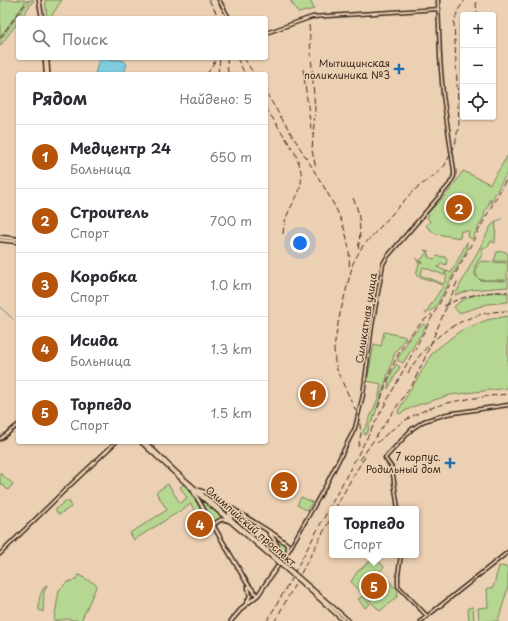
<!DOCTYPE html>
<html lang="ru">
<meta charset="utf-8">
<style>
:root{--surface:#fff;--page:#f7f7f7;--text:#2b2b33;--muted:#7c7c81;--line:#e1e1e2;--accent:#b45309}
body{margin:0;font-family:"Playpen Sans",sans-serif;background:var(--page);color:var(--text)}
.controls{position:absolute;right:12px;top:12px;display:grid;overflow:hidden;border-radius:4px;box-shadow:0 1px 3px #0004}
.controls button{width:36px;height:36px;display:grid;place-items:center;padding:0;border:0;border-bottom:1px solid var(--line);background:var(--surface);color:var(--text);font:20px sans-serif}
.you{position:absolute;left:300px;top:243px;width:14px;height:14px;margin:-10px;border:3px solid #fff;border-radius:50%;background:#1a73e8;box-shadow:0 0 0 6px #1a73e833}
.badge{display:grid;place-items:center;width:26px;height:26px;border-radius:50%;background:var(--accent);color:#fff;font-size:13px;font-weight:700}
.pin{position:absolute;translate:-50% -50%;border:2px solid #fff;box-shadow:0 1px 4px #0006}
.popup{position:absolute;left:329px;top:506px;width:90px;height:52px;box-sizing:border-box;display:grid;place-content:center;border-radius:4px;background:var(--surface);filter:drop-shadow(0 1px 3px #0005);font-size:13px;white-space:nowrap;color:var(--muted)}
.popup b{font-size:15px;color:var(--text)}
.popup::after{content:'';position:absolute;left:50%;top:100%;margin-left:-8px;border:8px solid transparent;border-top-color:var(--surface)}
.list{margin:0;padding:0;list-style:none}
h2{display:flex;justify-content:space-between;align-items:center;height:52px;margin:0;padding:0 16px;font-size:17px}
h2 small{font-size:13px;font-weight:400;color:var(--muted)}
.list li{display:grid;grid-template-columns:26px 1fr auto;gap:12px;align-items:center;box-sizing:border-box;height:64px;padding:0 16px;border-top:1px solid var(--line)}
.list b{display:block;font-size:15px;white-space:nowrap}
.list p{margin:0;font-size:13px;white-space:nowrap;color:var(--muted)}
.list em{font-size:13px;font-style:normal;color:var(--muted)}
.icon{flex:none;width:22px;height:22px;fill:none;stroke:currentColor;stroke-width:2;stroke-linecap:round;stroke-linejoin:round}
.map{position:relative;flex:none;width:508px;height:621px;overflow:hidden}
.search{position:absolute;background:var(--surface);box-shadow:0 1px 3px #0004;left:16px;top:16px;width:252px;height:44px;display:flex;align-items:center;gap:10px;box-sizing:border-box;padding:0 14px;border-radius:4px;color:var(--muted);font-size:15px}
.panel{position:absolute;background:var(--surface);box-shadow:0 1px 3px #0004;left:16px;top:72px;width:252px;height:372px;border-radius:4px}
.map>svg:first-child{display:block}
.green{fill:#b5d791;stroke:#788058}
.water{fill:#7fccde;stroke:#648b91}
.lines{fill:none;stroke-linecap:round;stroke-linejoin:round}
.stream{stroke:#648b91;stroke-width:1}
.tertiary-casing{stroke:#3b2a1e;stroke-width:5}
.secondary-casing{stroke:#3b2a1e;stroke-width:5.5}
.tertiary{stroke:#ecd0b3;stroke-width:2}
.secondary{stroke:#ecd0b3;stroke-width:2.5}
.rail{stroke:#3b2a1e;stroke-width:1;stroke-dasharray:6 3;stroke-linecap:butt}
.secondary-bridge-casing{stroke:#3b2a1e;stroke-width:5.5;stroke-linecap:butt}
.secondary-bridge{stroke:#ecd0b3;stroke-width:2.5}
.poi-dot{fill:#1f6fb2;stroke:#ecd0b3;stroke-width:1.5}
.labels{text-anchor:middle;stroke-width:3;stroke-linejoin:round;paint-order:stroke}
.poi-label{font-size:10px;fill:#3b2a1e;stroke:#ecd0b3;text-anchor:end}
.street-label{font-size:10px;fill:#3b2a1e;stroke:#ecd0b3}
</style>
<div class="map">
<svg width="508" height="621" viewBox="0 0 508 621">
<rect width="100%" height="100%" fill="#ecd0b3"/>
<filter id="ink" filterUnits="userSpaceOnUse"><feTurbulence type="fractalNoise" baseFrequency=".025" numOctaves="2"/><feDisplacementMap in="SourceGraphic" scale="8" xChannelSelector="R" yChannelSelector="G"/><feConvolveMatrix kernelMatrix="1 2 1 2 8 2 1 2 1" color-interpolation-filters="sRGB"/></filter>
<g filter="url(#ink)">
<path class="green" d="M0 0H25V3L0 37Z
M30 0H34L21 18H18V22L0 46V40Z
M45 0H62L50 18H47Z
M290 0H310L314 9 298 13Z
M508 155V171L494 196 491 204V199L489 200V204L484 213 485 215 472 239 468 237 469 231H461L460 238 436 234 426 226 430 221 427 218 429 215 428 213 450 190 463 171 490 184Z
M496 222 495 243 491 241 488 247 482 248V255L475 266V275L480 280 505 281 506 280H480C474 274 474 267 481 261L506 263 505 261H494L497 252 504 251 508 254 507 278H508V287L471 290 455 295 491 226Z
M467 242V249L435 308 425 314 443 286 435 282 417 276 416 274 419 264 418 262H423H418L416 258 420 261 427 252 424 250 429 251 428 257 434 259 437 256 445 257 447 260 446 265 441 263 439 267H437L446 271 444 275 423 267 420 275 444 284 447 276 445 275 447 271 451 273Z
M495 292 508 293V302L488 304 459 313 454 307C465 295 480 294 495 292Z
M508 316V388L450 395 415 406 399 414 398 411 433 352 460 331 487 320Z
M423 324 426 326 403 363 397 360 411 336Z
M384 332 406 337 395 353 373 420 369 425 368 431 365 435 363 431 366 427 379 396 381 384 367 381 374 344 381 346Z
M396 364 400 367 388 389 389 379Z
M0 473 13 484 8 490 0 483Z
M168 484 180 503 187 498 180 487 185 484 211 526 206 530 191 504 134 540 130 533 167 510 156 492Z
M205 495H207L231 510 228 513V516Z
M301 497 312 502 307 510 297 505Z
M202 499 224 518 214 524 201 500Z
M65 501 70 502 71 507 60 514H58L56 511V509Z
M278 547a5 5 0 1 1 10 0a5 5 0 1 1-10 0Z
M375 557 384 567 380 571 398 591 397 597 380 611 351 582 357 572Z
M499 566 507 567 508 569V587L498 621H479L478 608 488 607 487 588H493Z
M79 575 97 585 81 621 68 619 54 621 59 590 66 583 76 579Z
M47 585 44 592 43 612 39 610C38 601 40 593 45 586Z
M363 596 370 604 365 608 358 599Z
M473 607 474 621H469L468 608Z"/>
<path class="water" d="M99 59 123 60 127 64 124 74H95Z"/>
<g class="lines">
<path class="stream" d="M493 222 502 219
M0 307 13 319"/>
<defs>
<path id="tertiary" d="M219 0 229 18
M266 33 312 17 439 9
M0 439 18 425
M398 509 392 468 385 458 412 429 424 421 447 414 508 405
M289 550 326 485 355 428 363 395 372 326 383 264 387 257 449 185 454 176V171L443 95 440 57 438 0
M0 554 63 492 116 442
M401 555 398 575V586L427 616
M421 621 508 552"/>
<path id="secondary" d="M39 0 42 18
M45 58 46 74
M47 58 48 74
M0 237 18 239
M0 240 18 242
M141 442 191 488 273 558
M145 442 175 471 274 556
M196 489 207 493 275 535 288 545V551L258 595 243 607
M193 491 247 583 256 594 257 596
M231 518 229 513 234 511
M214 525C218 520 223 518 229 521
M269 533C276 540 280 551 280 561
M312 589 349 621
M311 591 344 621
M246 604 250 596 248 587
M231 621 243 607"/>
</defs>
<use href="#tertiary" class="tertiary-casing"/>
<use href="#secondary" class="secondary-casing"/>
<use href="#tertiary" class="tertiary"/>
<use href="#secondary" class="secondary"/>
<path class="rail" d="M209 0 219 18
M476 2 477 15
M309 25 315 111 312 150 316 168
M0 38 28 0
M227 58 228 74
M237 58 245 74
M244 58 254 74
M303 69 311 129
M207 74 217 58
M218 74 220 58
M266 93C281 117 295 140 310 164 329 196 353 229 349 268
M266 108 292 148
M353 198C361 213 361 234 358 250
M283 234C285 198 315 195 294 151
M444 306C464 295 486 291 508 292
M408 373C429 336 465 311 508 311
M378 408C391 371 398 339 432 314
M377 443C417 403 455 400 508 394
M358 447 361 434 359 417 338 373 335 362 334 348 339 318 353 263 362 247 403 202 413 191 440 171 445 165 455 145 459 123 454 23 458 10 465 0
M360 460 413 383 423 362 458 280
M335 509 353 476 365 457
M267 621 285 590 508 176
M275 621 332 516"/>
<defs>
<path id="secondary-bridge" d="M274 556 312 589
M273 558 311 591"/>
</defs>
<use href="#secondary-bridge" class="secondary-bridge-casing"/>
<use href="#secondary-bridge" class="secondary-bridge"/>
</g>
</g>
<g class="poi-dot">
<path d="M397 63h4v4h4v4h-4v4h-4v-4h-4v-4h4z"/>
<path d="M448 457h4v4h4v4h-4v4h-4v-4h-4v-4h4z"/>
</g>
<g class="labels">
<g class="poi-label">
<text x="390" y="67">Мытищинская<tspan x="390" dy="12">поликлиника №3</tspan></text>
<text x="441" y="461">7 корпус.<tspan x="441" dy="12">Родильный дом</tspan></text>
</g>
<g class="street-label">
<text transform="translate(366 318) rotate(-81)" y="4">Силикатная улица</text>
<text transform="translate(251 526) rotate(41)" y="4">Олимпийский проспект</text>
</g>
</g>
</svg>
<div class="controls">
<button>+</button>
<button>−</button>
<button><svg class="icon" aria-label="locate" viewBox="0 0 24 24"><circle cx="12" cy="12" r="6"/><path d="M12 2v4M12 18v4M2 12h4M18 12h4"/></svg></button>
</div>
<div class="you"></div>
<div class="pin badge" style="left:313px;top:394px">1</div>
<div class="pin badge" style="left:459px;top:208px">2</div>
<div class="pin badge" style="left:284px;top:485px">3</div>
<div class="pin badge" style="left:200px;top:524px">4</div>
<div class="pin badge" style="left:374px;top:586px">5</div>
<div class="popup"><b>Торпедо</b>Спорт</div>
<div class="search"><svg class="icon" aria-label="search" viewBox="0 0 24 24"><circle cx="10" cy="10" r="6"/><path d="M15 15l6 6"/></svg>Поиск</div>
<section class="panel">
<h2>Рядом<small>Найдено: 5</small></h2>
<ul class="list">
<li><span class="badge">1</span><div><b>Медцентр 24</b><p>Больница</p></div><em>650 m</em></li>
<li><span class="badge">2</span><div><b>Строитель</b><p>Спорт</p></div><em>700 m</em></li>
<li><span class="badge">3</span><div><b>Коробка</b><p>Спорт</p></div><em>1.0 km</em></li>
<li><span class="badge">4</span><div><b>Исида</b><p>Больница</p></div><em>1.3 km</em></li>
<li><span class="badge">5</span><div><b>Торпедо</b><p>Спорт</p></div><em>1.5 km</em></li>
</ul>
</section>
</div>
